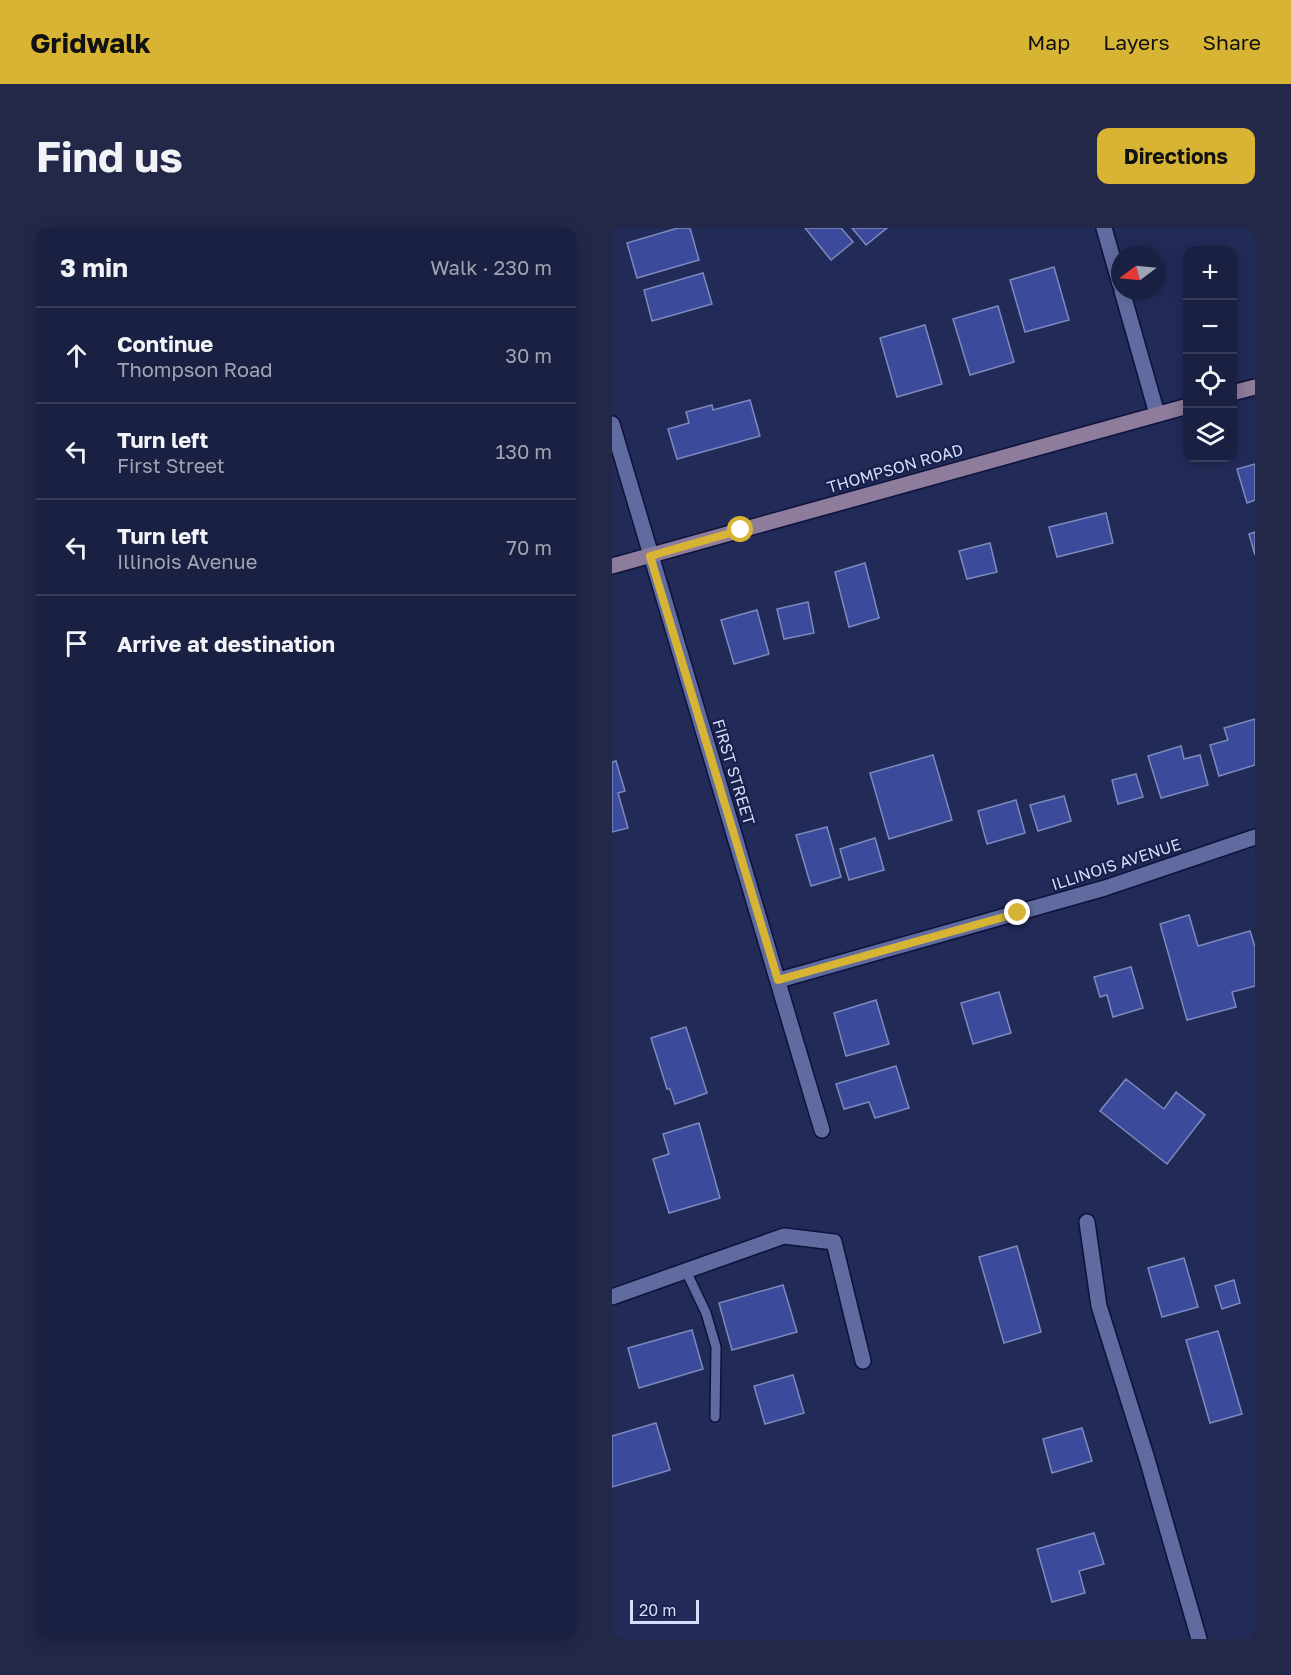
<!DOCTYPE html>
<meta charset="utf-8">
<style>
:root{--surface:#1a2042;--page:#232849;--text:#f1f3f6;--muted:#9fa3b2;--line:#383e5b;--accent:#d8b434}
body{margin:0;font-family:"Golos Text",sans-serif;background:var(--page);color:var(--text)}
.controls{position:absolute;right:18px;top:18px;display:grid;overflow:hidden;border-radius:12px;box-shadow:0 3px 15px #0003}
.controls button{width:54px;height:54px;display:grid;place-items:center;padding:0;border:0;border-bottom:2px solid var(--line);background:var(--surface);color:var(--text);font:30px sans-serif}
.compass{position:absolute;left:499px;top:18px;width:54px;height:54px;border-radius:50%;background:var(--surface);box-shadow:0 3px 15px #0003;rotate:254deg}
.scale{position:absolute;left:18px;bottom:15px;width:69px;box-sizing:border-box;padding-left:6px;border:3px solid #d4ddf9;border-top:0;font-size:16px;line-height:21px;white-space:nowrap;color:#d4ddf9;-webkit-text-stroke:4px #19214c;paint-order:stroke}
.stop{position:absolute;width:18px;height:18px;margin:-14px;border:4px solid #d8b434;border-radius:50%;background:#fff}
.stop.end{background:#d8b434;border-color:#fff;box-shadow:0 2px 6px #0008}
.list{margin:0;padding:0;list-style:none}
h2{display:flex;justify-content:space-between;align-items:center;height:78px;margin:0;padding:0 24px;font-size:26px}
h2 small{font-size:20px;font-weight:400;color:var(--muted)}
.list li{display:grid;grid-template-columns:39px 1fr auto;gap:18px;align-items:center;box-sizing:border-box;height:96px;padding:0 24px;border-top:2px solid var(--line)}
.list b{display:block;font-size:22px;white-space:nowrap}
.list p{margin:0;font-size:20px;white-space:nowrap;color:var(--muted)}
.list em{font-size:20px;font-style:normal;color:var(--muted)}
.icon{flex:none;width:33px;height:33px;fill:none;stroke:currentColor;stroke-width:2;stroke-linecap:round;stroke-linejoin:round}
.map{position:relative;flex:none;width:643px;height:1411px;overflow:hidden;border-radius:12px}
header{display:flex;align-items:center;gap:36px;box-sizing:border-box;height:84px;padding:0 30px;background:var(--accent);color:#111}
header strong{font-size:28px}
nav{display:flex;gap:33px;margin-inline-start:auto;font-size:21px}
.intro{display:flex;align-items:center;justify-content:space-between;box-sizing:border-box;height:144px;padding:0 36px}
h1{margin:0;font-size:42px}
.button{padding:15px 27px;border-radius:12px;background:var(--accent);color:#111;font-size:21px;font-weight:700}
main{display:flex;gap:36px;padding:0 36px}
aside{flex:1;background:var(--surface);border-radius:12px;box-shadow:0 3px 15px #0003}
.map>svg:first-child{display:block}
.building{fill:#3c4a9b;stroke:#7c8abe;stroke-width:1.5}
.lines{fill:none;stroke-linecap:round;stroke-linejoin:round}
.lane-casing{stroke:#0d113b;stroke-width:12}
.street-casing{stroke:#0d113b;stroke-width:18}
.secondary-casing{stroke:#0d113b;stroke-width:18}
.lane{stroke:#606c9f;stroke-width:9}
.street{stroke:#606c9f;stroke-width:15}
.secondary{stroke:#8d7c9b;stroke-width:15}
.route{stroke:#d8b434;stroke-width:8}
.labels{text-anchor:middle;stroke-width:5;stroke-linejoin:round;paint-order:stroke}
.street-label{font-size:16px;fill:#d4ddf9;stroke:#19214c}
</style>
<header>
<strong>Gridwalk</strong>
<nav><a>Map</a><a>Layers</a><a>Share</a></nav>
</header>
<div class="intro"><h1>Find us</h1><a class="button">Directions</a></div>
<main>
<aside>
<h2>3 min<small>Walk · 230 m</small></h2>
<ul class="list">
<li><svg class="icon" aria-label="ahead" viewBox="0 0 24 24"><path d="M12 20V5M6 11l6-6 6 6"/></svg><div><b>Continue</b><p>Thompson Road</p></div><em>30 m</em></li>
<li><svg class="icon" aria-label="left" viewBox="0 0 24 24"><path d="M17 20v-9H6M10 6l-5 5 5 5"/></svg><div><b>Turn left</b><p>First Street</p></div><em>130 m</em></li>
<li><svg class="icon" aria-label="left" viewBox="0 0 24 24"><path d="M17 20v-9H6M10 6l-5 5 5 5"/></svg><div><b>Turn left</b><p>Illinois Avenue</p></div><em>70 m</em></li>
<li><svg class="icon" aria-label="arrive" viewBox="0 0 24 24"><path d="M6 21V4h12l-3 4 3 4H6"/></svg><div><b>Arrive at destination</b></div></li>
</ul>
</aside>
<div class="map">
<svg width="643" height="1411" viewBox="0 0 643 1411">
<rect width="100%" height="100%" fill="#222b58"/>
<path class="building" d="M66 0H78L87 32 25 50 15 15Z
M193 0H229L241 14 219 32Z
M240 0H275L254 17Z
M442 39 457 92 413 104 398 52Z
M91 45 100 76 40 93 32 62Z
M386 78 402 134 358 147 341 91Z
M313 97 330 156 285 169 268 110Z
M138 172 148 208 65 231 56 201 77 195 74 184 100 177 101 182Z
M643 236V272L635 275 625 241Z
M494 285 501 315 445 329 437 299Z
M643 304V327L637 306Z
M378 315 385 344 355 351 347 323Z
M253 335 267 390 237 399 223 344Z
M196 374 202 405 172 411 165 381Z
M145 382 157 426 122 436 109 392Z
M643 491V537L607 548 598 517 616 512 612 500Z
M569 518 572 531 588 527 596 557 549 570 536 528Z
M321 527 340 592 277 611 258 545Z
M4 533 13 563 6 565 16 600 0 604V534Z
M524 546 531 569 506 576 500 552Z
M452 568 459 593 426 603 418 577Z
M404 572 413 605 375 616 366 583Z
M215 599 229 649 199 658 184 607Z
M263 610 272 642 237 652 228 621Z
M577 687 586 718 638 703 643 719V758L620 764 624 779 575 792 548 696Z
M519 739 531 780 501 789 495 767 488 769 482 749Z
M387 764 399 805 361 816 349 775Z
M264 772 277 816 234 828 222 785Z
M74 799 95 865 63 876 58 861H55L39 810Z
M284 838 297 880 263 890 257 874 232 881 224 856Z
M514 851 552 881 564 864 593 887 555 936 488 883Z
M87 895 108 970 57 985 41 931 57 926 51 906Z
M405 1018 429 1104 392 1115 367 1029Z
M572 1030 586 1079 550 1089 536 1040Z
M622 1052 628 1075 610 1081 603 1058Z
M171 1057 185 1104 120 1122 107 1075Z
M80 1102 91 1141 27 1160 16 1120Z
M606 1103 630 1186 598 1195 574 1112Z
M181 1147 192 1185 153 1196 142 1158Z
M44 1195 58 1242 0 1259V1208Z
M470 1200 480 1233 440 1245 431 1211Z
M482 1305 492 1336 467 1343 473 1365 440 1374 425 1321Z"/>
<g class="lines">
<defs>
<path id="lane" d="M74 1043 94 1085 104 1119 103 1189"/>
<path id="street" d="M492 0 508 56
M510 63 545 186
M0 196 210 902
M167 752 493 660 643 609
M475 994 487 1078 535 1231 587 1411
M0 1069 172 1008 222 1014 251 1133"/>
<path id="secondary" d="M620 165 643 159
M0 338 576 178"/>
</defs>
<use href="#lane" class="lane-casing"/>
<use href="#street" class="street-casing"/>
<use href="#secondary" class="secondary-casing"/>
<use href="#lane" class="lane"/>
<use href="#street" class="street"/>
<use href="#secondary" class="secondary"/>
</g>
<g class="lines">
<path class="route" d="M129 302 38 328 166 752 406 685"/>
</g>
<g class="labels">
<g class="street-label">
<text transform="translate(283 240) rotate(-16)" y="6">THOMPSON ROAD</text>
<text transform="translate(122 544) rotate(73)" y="6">FIRST STREET</text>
<text transform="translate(504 636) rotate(-18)" y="6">ILLINOIS AVENUE</text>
</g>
</g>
</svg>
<div class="controls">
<button>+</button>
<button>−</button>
<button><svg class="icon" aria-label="locate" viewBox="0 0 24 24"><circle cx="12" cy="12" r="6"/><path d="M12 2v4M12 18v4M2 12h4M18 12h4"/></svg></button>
<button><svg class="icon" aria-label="layers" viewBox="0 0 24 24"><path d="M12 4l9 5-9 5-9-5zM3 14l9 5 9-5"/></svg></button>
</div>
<svg class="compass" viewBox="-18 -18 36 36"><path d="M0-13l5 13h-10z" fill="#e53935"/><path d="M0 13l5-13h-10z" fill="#9fa3b2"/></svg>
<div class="scale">20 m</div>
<div class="stop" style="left:129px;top:302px"></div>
<div class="stop end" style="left:406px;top:685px"></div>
</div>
</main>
